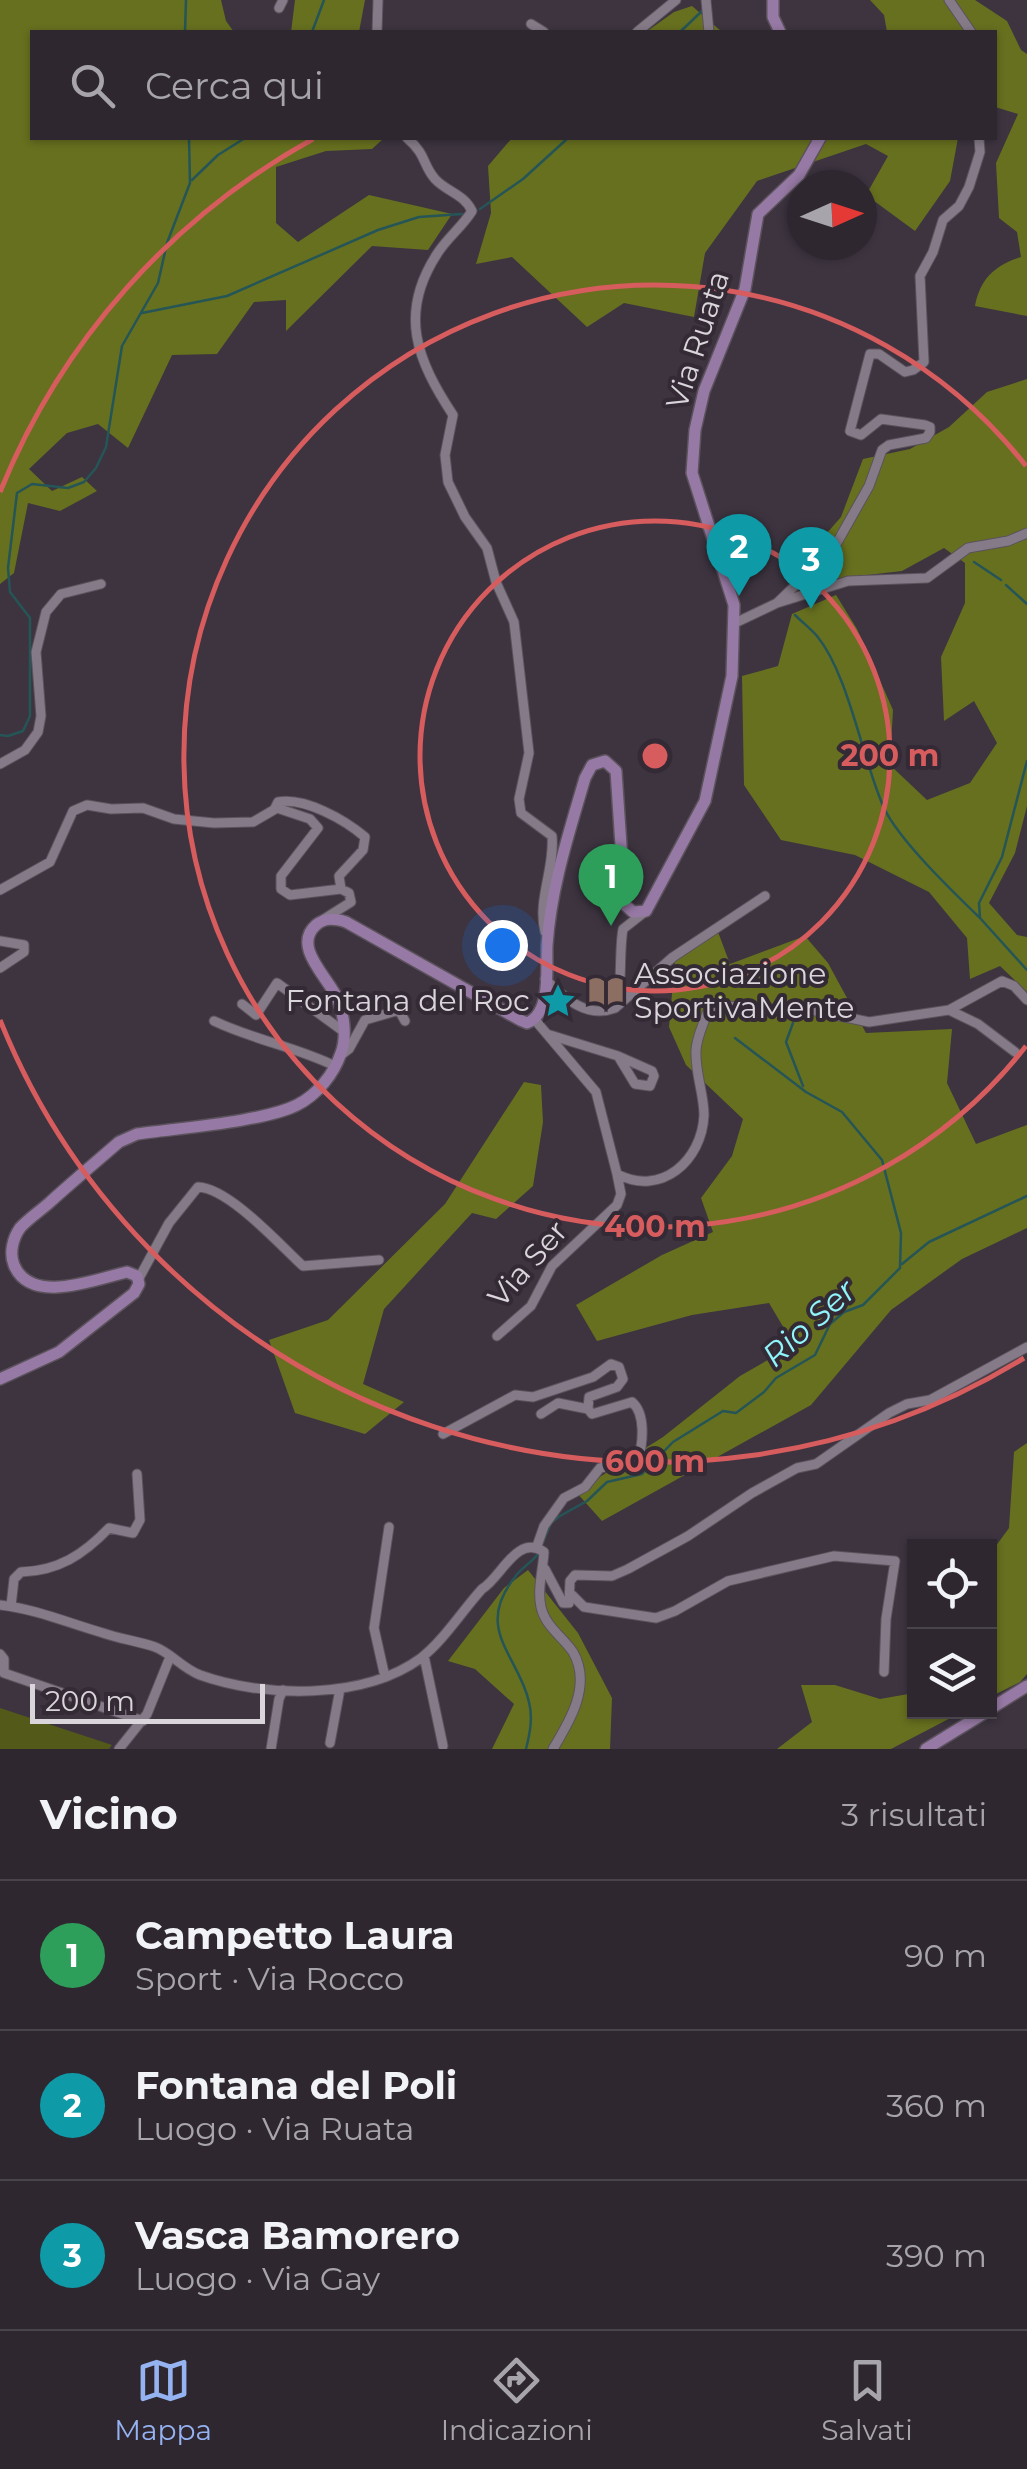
<!DOCTYPE html>
<html lang="it">
<meta charset="utf-8">
<style>
:root{--surface:#2e2730;--page:#362f38;--text:#f1f3f6;--muted:#a7a5ab;--line:#49444c;--accent:#95b2f1}
body{margin:0;font-family:Montserrat,sans-serif;background:var(--page);color:var(--text)}
.controls{position:absolute;right:30px;bottom:30px;display:grid;overflow:hidden;border-radius:0px;box-shadow:0 2px 8px #0004}
.controls button{width:90px;height:90px;display:grid;place-items:center;padding:0;border:0;border-bottom:2px solid var(--line);background:var(--surface);color:var(--text);font:50px sans-serif}
.compass{position:absolute;left:787px;top:170px;width:90px;height:90px;border-radius:50%;background:var(--surface);box-shadow:0 2px 8px #0004;rotate:87deg}
.scale{position:absolute;left:30px;bottom:25px;width:235px;box-sizing:border-box;padding-left:10px;border:5px solid #dad4db;border-top:0;font-size:28px;line-height:35px;white-space:nowrap;color:#dad4db;-webkit-text-stroke:8px #332a35;paint-order:stroke}
.you{position:absolute;left:502px;top:945px;width:35px;height:35px;margin:-25px;border:8px solid #fff;border-radius:50%;background:#1a73e8;box-shadow:0 0 0 15px #1a73e833}
.badge{display:grid;place-items:center;width:65px;height:65px;border-radius:50%;background:var(--accent);color:#fff;font-size:32px;font-weight:700}
.pin{position:absolute;translate:-50% -82px;filter:drop-shadow(0 2px 5px #0008)}
.pin::after{content:'';position:absolute;top:52px;width:35px;height:30px;background:inherit;clip-path:polygon(0 0,100% 0,50% 100%)}
.list{margin:0;padding:0;list-style:none}
h2{display:flex;justify-content:space-between;align-items:center;height:130px;margin:0;padding:0 40px;font-size:42px}
h2 small{font-size:32px;font-weight:400;color:var(--muted)}
.list li{display:grid;grid-template-columns:65px 1fr auto;gap:30px;align-items:center;box-sizing:border-box;height:150px;padding:0 40px;border-top:2px solid var(--line)}
.list b{display:block;font-size:38px;white-space:nowrap}
.list p{margin:0;font-size:32px;white-space:nowrap;color:var(--muted)}
.list em{font-size:32px;font-style:normal;color:var(--muted)}
.icon{flex:none;width:55px;height:55px;fill:none;stroke:currentColor;stroke-width:2;stroke-linecap:round;stroke-linejoin:round}
.map{position:relative;flex:none;width:1027px;height:1749px;overflow:hidden}
.search{position:absolute;background:var(--surface);box-shadow:0 2px 8px #0004;left:30px;right:30px;top:30px;height:110px;display:flex;align-items:center;gap:25px;box-sizing:border-box;padding:0 35px;border-radius:0px;color:var(--muted);font-size:38px}
.sheet{height:580px;background:var(--surface)}
nav{display:flex;justify-content:space-around;align-items:center;box-sizing:border-box;height:140px;border-top:2px solid var(--line);background:var(--surface);font-size:28px;color:var(--muted)}
nav a{display:grid;justify-items:center;gap:5px}
nav .on{color:var(--accent)}
.map>svg:first-child{display:block}
.green{fill:#535a19}
.forest{fill:#67701f}
.lines{fill:none;stroke-linecap:round;stroke-linejoin:round}
.stream{stroke:#255557;stroke-width:2.5}
.street-casing{stroke:#5b525c;stroke-width:11}
.secondary-casing{stroke:#5b525c;stroke-width:14}
.street{stroke:#857b88;stroke-width:9}
.secondary{stroke:#9679a4;stroke-width:11}
.ring{fill:none;stroke:#d75c5e;stroke-width:5}
.labels{text-anchor:middle;stroke-width:8;stroke-linejoin:round;paint-order:stroke}
.street-label{font-size:30px;fill:#dad4db;stroke:#332a35}
.poi-label{font-size:30px;fill:#dad4db;stroke:#332a35;text-anchor:start}
.water-label{font-size:32px;font-style:italic;fill:#90f5fa;stroke:#332a35}
.centre{fill:#d75c5e;stroke:#332a35;stroke-width:5}
.ring-label{font-size:30px;text-anchor:middle;font-weight:bold;fill:#d75c5e;stroke:#332a35;stroke-width:8;stroke-linejoin:round;paint-order:stroke}
</style>
<div class="map">
<svg width="1027" height="1749" viewBox="0 0 1027 1749">
<rect width="100%" height="100%" fill="#3d3440"/>
<path class="green" d="M0 1708 112 1745 109 1749H0Z"/>
<path class="forest" d="M0 0H221L226 21 234 32H32V138H384L372 149 326 151 276 167V223L298 242 369 195 452 214 428 250 372 246 286 331V300L254 302 217 354 172 355 128 448 98 424 67 433 29 469 52 491 82 477 97 491 60 511 28 503 14 573 0 584Z
M295 0H365L359 32H291Z
M870 0H975L1007 21 1021 50 1027 54V316L975 306C980 279 995 265 1021 257L1017 232 999 218 996 163 1018 114 995 107 994 32H887L884 15Z
M692 6 721 31 730 32H646L674 12Z
M512 138H958L950 181 915 231 866 195 888 156 866 144 757 181 705 253 694 317 624 303 587 327 512 257 476 264 491 213 488 166Z
M1027 379V806L1015 853 989 903 1017 935 1027 937V992L1000 966 970 979 967 938 929 892 855 855 781 840 744 785 742 676 778 666 792 614 836 595 857 629 893 710 890 765 927 800 970 783 997 743 974 701 944 721 941 657 965 603V563L944 548 902 571 815 581 792 573 841 517 863 459 910 449 949 427 987 392Z
M718 932 730 964 805 936 828 963 866 1033 952 1029 947 1083 976 1144 1027 1125V1228L962 1259 891 1310 811 1405 602 1521 576 1492 663 1437 740 1376 794 1345 769 1303 692 1315 597 1341 576 1305 662 1255 713 1232 701 1198 732 1156 743 1119 686 1065 669 1027 675 961Z
M524 1082 541 1085 543 1122 533 1186 496 1219 472 1213 384 1309 363 1384 404 1402 365 1434 295 1413 269 1340 328 1320 445 1204Z
M1027 1443V1674L1020 1682 990 1697V1554L1009 1528 1014 1452Z
M528 1570 578 1633 612 1698 610 1749H492L514 1704 475 1669 448 1661 504 1588Z
M801 1685H835L880 1699 914 1693V1712H962L891 1749H777L812 1722Z"/>
<g class="lines">
<path class="stream" d="M185 32 186 0
M312 32 324 0
M680 32 702 11
M192 180 218 155 245 138
M480 209 523 179 568 138
M142 313 227 296 378 230 419 217 462 214
M974 562 1001 580
M1006 585 1027 604
M795 615C802 622 811 629 817 636 849 675 862 759 884 808 899 840 953 892 980 918
M0 735 8 736 23 731 30 716V618L10 592 8 568 17 493 32 484 68 488 84 482 96 468 106 447 122 346 158 283 167 243 190 183 189 138
M1027 761 1002 857 979 903 980 918 1027 970
M793 1023 786 1042 803 1086
M902 1264 929 1242 1027 1196
M541 1547 551 1523 560 1516 587 1501 607 1482 642 1474 673 1442 723 1411 736 1413 764 1392 776 1378 815 1355 830 1324 844 1312 863 1305 900 1268 901 1233 882 1160 842 1112 806 1092 735 1038
M526 1749C530 1733 533 1718 529 1702 519 1656 473 1629 515 1577 521 1568 531 1563 538 1554"/>
<defs>
<path id="street" d="M706 0 709 32
M949 0 971 32
M279 8 283 0
M531 24 544 32
M377 32 378 0
M637 32 676 0
M407 138C427 155 422 164 435 179 447 192 464 194 472 211 462 227 447 238 437 254 398 314 417 360 453 415L445 455 448 482 465 517 487 548 496 582 514 622 529 753 519 799 521 813 552 836C555 868 537 900 545 932
M777 603 834 548 869 486 882 450 889 445 926 438 930 432V427L925 425 881 419 861 435 850 431 870 354H879L905 372 913 370 924 362 920 276 933 252 943 220 959 206 969 187 980 152 979 138
M735 623 777 603 848 581 927 578 968 548 1008 541 1027 533
M0 764 25 750 38 732 41 716 36 652 46 612 61 594 101 584
M275 808 278 802C305 797 345 820 365 837L363 850 339 876 341 889
M0 890 50 862 73 811 87 805 111 809 143 808 174 819 214 823 253 822 277 808 310 819 318 828 281 876V889L290 895 341 889 349 893 351 902 324 919
M0 941 24 945V952L0 968
M545 979C565 998 586 1019 615 1008L673 957 765 896
M242 1004 256 1015 277 983 343 1031
M617 1005C622 992 619 949 623 929L646 911
M949 1010 978 1024 1015 1052
M535 1020 596 1092 617 1174C661 1197 702 1161 704 1115 704 1094 695 1073 696 1051 696 1039 703 1025 707 1013L729 1006 758 1010 801 1008 869 1022 949 1010 1002 981 1014 986 1027 1000
M214 1021C254 1040 296 1047 335 1066
M550 1035 618 1056 635 1084 650 1086 654 1076 652 1071 618 1056
M340 1056 349 1049 365 1020 396 1011 400 1012 405 1021
M138 1280 169 1223 198 1187C229 1188 280 1245 303 1266L379 1260
M497 1336 531 1306 552 1266 617 1205 621 1194 617 1174
M443 1434 515 1395 533 1397 593 1377 611 1364 619 1367 623 1379 617 1387 589 1397 588 1409
M537 1546 544 1526 564 1498 585 1487 600 1468 638 1460C643 1443 646 1414 632 1402L592 1414 588 1409 558 1403 541 1414
M545 1569 563 1603H569L570 1581 575 1575 612 1576 628 1569 688 1536 752 1493 797 1468 816 1464 889 1413 907 1404 930 1400 1027 1347
M572 1595 584 1607 656 1618 675 1611 728 1581 834 1556 895 1561 886 1619 884 1672
M0 1605C36 1609 68 1623 103 1633 120 1639 138 1641 155 1647 171 1653 182 1668 200 1675 264 1698 364 1700 421 1658 444 1640 462 1611 482 1589 501 1578 517 1533 544 1552 543 1570 537 1589 541 1607 545 1626 563 1637 573 1652 592 1685 570 1721 553 1749
M11 1606 14 1579 21 1572C58 1571 83 1555 109 1528L133 1533 140 1520 137 1474
M0 1654 4 1659V1673L143 1721
M424 1656 443 1746
M385 1677 374 1628 389 1527
M330 1743 340 1689
M119 1749 147 1714 170 1657
M271 1749 279 1699 283 1690"/>
<path id="secondary" d="M773 0V17L780 32
M0 1379 59 1352 134 1293 139 1284 137 1276 127 1272C96 1279 31 1306 14 1265 9 1253 13 1238 20 1228 28 1219 40 1211 49 1203 72 1182 96 1162 119 1142L137 1134C178 1128 263 1122 297 1105 317 1095 334 1074 341 1053 347 1037 344 1015 338 1000 330 979 291 947 316 925 325 917 336 919 346 922L520 1020 527 1023C552 1013 546 968 547 945 551 887 569 833 585 778L592 765 605 761 616 771 625 905 633 912 646 911 705 801 732 676 734 605 692 473 695 430 704 391 745 289 758 214 799 175 820 138
M990 1709 1027 1686
M926 1749 986 1712"/>
</defs>
<use href="#street" class="street-casing"/>
<use href="#secondary" class="secondary-casing"/>
<use href="#street" class="street"/>
<use href="#secondary" class="secondary"/>
</g>
<g class="ring">
<circle cx="655" cy="756" r="235"/>
<path d="M1026 1046A471 471 0 1 1 1026 466"/>
<path d="M1024 1358A706 706 0 0 1 0 1020M0 492A706 706 0 0 1 313 139"/>
</g>
<defs>
<symbol id="library-bare" viewBox="-9 -9 18 18"><path d="M-6-4Q-3-5.5-.7-3.5V5Q-3 3-6 4ZM6-4Q3-5.5 .7-3.5V5Q3 3 6 4Z" fill="#8d6e63" stroke="#332a35" stroke-width="2.5" paint-order="stroke"/></symbol>
<symbol id="sight-bare" viewBox="-9 -9 18 18"><path d="M0-6L1.8-2.2L6-1.7L2.9 1.2L3.7 5.4L0 3.3L-3.7 5.4L-2.9 1.2L-6-1.7L-1.8-2.2Z" fill="#0f9aa8" stroke="#332a35" stroke-width="2.5" paint-order="stroke"/></symbol>
</defs>
<g fill-rule="evenodd">
<use href="#library-bare" x="581" y="966" width="50" height="50"/>
<use href="#sight-bare" x="533" y="976" width="50" height="50"/>
</g>
<g class="labels">
<g class="street-label">
<text transform="translate(698 340) rotate(-72)" y="10">Via Ruata</text>
<text transform="translate(528 1264) rotate(-49)" y="10">Via Ser</text>
</g>
<g class="poi-label">
<text x="634" y="984">Associazione<tspan x="634" dy="34">SportivaMente</tspan></text>
<text x="530" y="1011" text-anchor="end">Fontana del Roc</text>
</g>
<g class="water-label">
<text transform="translate(809 1323) rotate(-42)" y="11">Rio Ser</text>
</g>
</g>
<circle cx="655" cy="756" r="15" class="centre"/>
<g class="ring-label">
<text x="890" y="766">200 m</text>
<text x="655" y="1237">400 m</text>
<text x="655" y="1472">600 m</text>
</g>
</svg>
<div class="controls">
<button><svg class="icon" aria-label="locate" viewBox="0 0 24 24"><circle cx="12" cy="12" r="6"/><path d="M12 2v4M12 18v4M2 12h4M18 12h4"/></svg></button>
<button><svg class="icon" aria-label="layers" viewBox="0 0 24 24"><path d="M12 4l9 5-9 5-9-5zM3 14l9 5 9-5"/></svg></button>
</div>
<svg class="compass" viewBox="-18 -18 36 36"><path d="M0-13l5 13h-10z" fill="#e53935"/><path d="M0 13l5-13h-10z" fill="#a7a5ab"/></svg>
<div class="scale">200 m</div>
<div class="you"></div>
<div class="pin badge" style="left:611px;top:926px;background:#2e9e5b">1</div>
<div class="pin badge" style="left:739px;top:596px;background:#0f9aa8">2</div>
<div class="pin badge" style="left:811px;top:609px;background:#0f9aa8">3</div>
<div class="search"><svg class="icon" aria-label="search" viewBox="0 0 24 24"><circle cx="10" cy="10" r="6"/><path d="M15 15l6 6"/></svg>Cerca qui</div>
</div>
<section class="sheet">
<h2>Vicino<small>3 risultati</small></h2>
<ul class="list">
<li><span class="badge" style="background:#2e9e5b">1</span><div><b>Campetto Laura</b><p>Sport · Via Rocco</p></div><em>90 m</em></li>
<li><span class="badge" style="background:#0f9aa8">2</span><div><b>Fontana del Poli</b><p>Luogo · Via Ruata</p></div><em>360 m</em></li>
<li><span class="badge" style="background:#0f9aa8">3</span><div><b>Vasca Bamorero</b><p>Luogo · Via Gay</p></div><em>390 m</em></li>
</ul>
</section>
<nav>
<a class="on"><svg class="icon" aria-label="map" viewBox="0 0 24 24"><path d="M3 6l6-2 6 2 6-2v14l-6 2-6-2-6 2zM9 4v14M15 6v14"/></svg>Mappa</a>
<a><svg class="icon" aria-label="directions" viewBox="0 0 24 24"><path d="M12 3l9 9-9 9-9-9zM9 14v-3h6M13 9l2 2-2 2"/></svg>Indicazioni</a>
<a><svg class="icon" aria-label="saved" viewBox="0 0 24 24"><path d="M7 4h10v16l-5-4-5 4z"/></svg>Salvati</a>
</nav>
